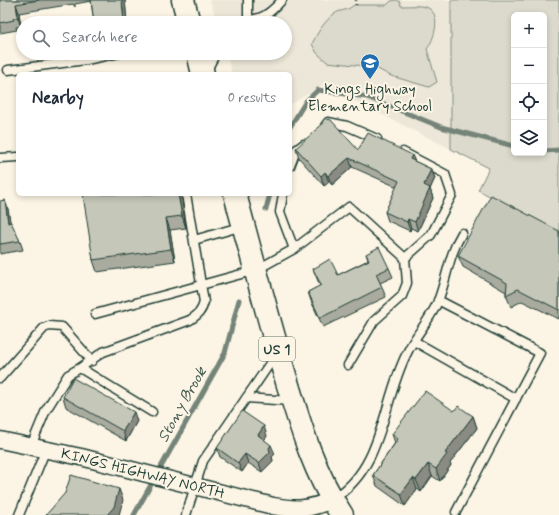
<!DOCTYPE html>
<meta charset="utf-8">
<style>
:root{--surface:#fff;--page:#f6f6f7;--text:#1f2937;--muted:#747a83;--line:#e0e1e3}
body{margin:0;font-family:Mynerve,sans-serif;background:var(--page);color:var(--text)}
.controls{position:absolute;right:12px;top:12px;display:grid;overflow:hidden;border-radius:6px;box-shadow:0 2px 6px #0003}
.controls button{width:36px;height:36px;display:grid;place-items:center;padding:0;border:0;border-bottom:1px solid var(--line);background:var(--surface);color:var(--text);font:20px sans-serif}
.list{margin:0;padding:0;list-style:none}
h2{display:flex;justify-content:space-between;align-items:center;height:52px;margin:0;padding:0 16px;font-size:17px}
h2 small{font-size:13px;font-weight:400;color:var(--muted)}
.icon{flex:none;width:22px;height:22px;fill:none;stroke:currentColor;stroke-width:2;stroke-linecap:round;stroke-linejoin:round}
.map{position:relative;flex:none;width:559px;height:515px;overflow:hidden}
.search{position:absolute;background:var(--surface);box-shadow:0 2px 6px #0003;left:16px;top:16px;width:276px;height:44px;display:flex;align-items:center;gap:10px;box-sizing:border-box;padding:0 14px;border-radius:22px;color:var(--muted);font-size:15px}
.panel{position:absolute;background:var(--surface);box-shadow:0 2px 6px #0003;left:16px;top:72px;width:276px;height:124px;border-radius:6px}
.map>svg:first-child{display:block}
.built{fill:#ece7d8}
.green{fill:#dcdacc;stroke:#7e8c80;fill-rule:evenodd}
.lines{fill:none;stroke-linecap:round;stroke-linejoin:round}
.stream{stroke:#758479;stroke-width:5}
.lane-casing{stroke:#1f3d34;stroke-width:11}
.street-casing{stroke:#1f3d34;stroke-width:19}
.primary-casing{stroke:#1f3d34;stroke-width:25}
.path{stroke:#1f3d34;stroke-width:2.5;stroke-dasharray:1 3;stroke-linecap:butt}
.lane{stroke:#fcf5e5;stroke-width:8}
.street{stroke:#fcf5e5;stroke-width:16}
.primary{stroke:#fcf5e5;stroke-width:22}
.wall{fill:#a9ab9f;stroke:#1f3d34}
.shaded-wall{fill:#8a8b82;stroke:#1f3d34}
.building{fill:#c5c7b9;stroke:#1f3d34}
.labels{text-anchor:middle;stroke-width:4;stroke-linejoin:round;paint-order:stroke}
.shield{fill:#fcf5e5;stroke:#617469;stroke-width:1}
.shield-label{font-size:14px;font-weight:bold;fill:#1f3d34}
.poi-label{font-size:15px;fill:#1f3d34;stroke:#fcf5e5}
.street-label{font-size:15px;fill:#1f3d34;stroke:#fcf5e5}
.water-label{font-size:16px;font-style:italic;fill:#435a51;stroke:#fcf5e5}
</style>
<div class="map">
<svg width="559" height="515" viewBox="0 0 559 515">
<rect width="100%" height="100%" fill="#fcf5e5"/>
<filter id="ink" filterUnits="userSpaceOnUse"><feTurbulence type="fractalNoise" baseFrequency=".025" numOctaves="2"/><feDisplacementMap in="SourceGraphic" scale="8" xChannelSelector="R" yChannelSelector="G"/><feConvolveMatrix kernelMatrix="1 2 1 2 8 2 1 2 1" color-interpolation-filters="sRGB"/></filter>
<g filter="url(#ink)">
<path class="built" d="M210 0H451V149L322 85 290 105V74H232L226 53H285V23H217Z"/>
<path class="green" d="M397 0 400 2 401 6C409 6 419 5 426 7 443 13 434 40 427 49L437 82 429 87 391 76 374 67 327 62 317 53 312 44C317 33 324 22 334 14 341 9 346 12 354 5H387L391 1Z
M451 0H559V233L478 190 489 168 451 149ZM514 15H544V153H514Z"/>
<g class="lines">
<path class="stream" d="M290 127 306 101 318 90 367 97 441 127 514 146
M544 151 559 150
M266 209 270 194
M134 515 225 353 239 300"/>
<defs>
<path id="lane" d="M248 0V19
M243 23C249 19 253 20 259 18 268 15 276 7 282 0
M8 70 86 60 119 53
M207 70 216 53
M325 126 328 122 347 126 377 139
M403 152 445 174 452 195 431 235 405 258
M0 158 18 157
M290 166 296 150 304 144
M283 194 280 212 294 249
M194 240 243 226
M438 300 540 353 456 512
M95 314 256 270 294 249 349 207 405 258 407 283 402 296 374 321 348 365
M414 341 516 399
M80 368 103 352 190 320C198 315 202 311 204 302L186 194
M0 378 44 328 49 326 62 327 92 361
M246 398 291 401
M31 446 46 410 68 375 80 368 152 412
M334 498C384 468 382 401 407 353 415 335 431 319 438 301 447 278 449 254 462 233
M19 515 46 449
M186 515 203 461 275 356"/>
<path id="street" d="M0 440 81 457 273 506C296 510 309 510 331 500"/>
<path id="primary" d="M183 0 189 23
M198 53 203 74
M235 194C251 254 267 313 284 372 299 421 313 472 342 515"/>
</defs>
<use href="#lane" class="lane-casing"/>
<use href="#street" class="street-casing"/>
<use href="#primary" class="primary-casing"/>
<path class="path" d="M356 0V5"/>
<use href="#lane" class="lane"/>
<use href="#street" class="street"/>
<use href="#primary" class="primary"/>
</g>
<path class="wall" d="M0 0H125L127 23H94L91 1 75 4V7L73 4 19 13 21 27H16L17 30 0 33Z
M296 148 358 150 414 161 431 169 435 178 430 189 433 198 418 231 411 228 410 231 388 221 385 212 397 187 352 167 332 185 329 182 324 186 299 158Z
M89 194H181L186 228 170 230 175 261 97 272 93 260Z
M0 201 8 209 10 223 20 241 23 250 0 254Z
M559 231V319L522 301 511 307 506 295V292L463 267 458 256Z
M366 254 389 268 393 277 380 283 386 297 323 327 311 301 308 292 320 286 313 269 338 275 368 260Z
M63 397 137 421 126 441 66 407Z
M454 411 473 416 477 428 450 463 451 465 440 481 432 476 421 492 417 489 405 506 377 486 373 475 395 443 392 434Z
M267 436 264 440 275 454 272 457 273 461 262 472 248 463 242 472 220 457 217 448Z"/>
<path class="shaded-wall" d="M122 0H125L127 23H124Z
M16 4 19 13 21 27 18 18Z
M412 155 416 164 410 159Z
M349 158 352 167 332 185 328 176Z
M431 169 435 178 430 189 433 198 418 231 415 222 424 185Z
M325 172 329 182 324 186 321 176Z
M178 194H181L186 228 182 216Z
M5 200 8 209 12 232 8 223Z
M166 218 170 230 175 261 171 249Z
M408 219 411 228 410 231 407 222Z
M134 412 137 421 126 441 123 431Z
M473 416 477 428 450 463 451 465 440 481 436 469 445 453Z
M264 426 267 436 261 445 258 435Z
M271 445 275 454 272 457 273 461 262 472 259 463Z
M245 454 248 463 242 472 238 463Z
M428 464 432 476 421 492 416 480Z
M413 478 417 489 405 506 401 494Z
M119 489 123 500 119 515H107Z"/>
<path class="building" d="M0 0H39L16 4 18 18H13L14 20 0 23Z
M91 0H122L124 23H94Z
M150 73V74H141Z
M328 119 331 120 358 150 368 133 412 155 410 159 431 169 424 185 430 188 415 222 408 219 407 222 385 212 399 181 349 158 328 176 325 172 321 176 296 148Z
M89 194H178L182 216 166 218 171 249 93 260 83 195Z
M491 195 559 231V310L518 289 506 295 507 283 458 256Z
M5 200 8 223 11 222 20 241 0 244V201Z
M379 247 389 268 376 274 382 287 320 318 308 292 321 285 313 269 330 259 338 275 369 260 366 254Z
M73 378 134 412 123 431 63 397Z
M425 391 454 411 458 406 473 416 445 453 447 454 436 469 428 464 416 480 413 478 401 494 373 475 398 439 392 434Z
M242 411 264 426 258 435 271 445 269 448 270 452 259 463 245 454 238 463 217 448Z
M71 475 119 489 114 507 107 515H46L65 493Z"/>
</g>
<defs>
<symbol id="school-pin" viewBox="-11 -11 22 30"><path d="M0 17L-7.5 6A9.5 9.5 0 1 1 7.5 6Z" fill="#1f6fb2" stroke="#fcf5e5"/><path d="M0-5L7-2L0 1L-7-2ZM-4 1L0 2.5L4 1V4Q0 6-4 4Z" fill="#fff"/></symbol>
</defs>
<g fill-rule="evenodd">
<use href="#school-pin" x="359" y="52" width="22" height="30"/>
</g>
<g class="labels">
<rect class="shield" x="259" y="337" width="36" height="24" rx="3"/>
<g class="shield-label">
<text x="277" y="354">US 1</text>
</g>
<g class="poi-label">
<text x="370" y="94">Kings Highway<tspan x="370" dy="17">Elementary School</tspan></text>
</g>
<g class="street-label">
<text transform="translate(143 473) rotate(14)" y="5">KINGS HIGHWAY NORTH</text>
</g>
<g class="water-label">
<text transform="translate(181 404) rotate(-61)" y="6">Stony Brook</text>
</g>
</g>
</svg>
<div class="controls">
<button>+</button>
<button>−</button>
<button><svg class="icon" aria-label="locate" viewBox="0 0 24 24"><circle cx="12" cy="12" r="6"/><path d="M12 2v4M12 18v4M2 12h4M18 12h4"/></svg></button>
<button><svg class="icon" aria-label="layers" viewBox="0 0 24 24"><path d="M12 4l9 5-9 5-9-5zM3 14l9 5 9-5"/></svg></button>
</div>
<div class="search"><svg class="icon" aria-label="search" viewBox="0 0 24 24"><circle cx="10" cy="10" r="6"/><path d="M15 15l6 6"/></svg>Search here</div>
<section class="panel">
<h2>Nearby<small>0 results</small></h2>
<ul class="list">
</ul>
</section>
</div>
